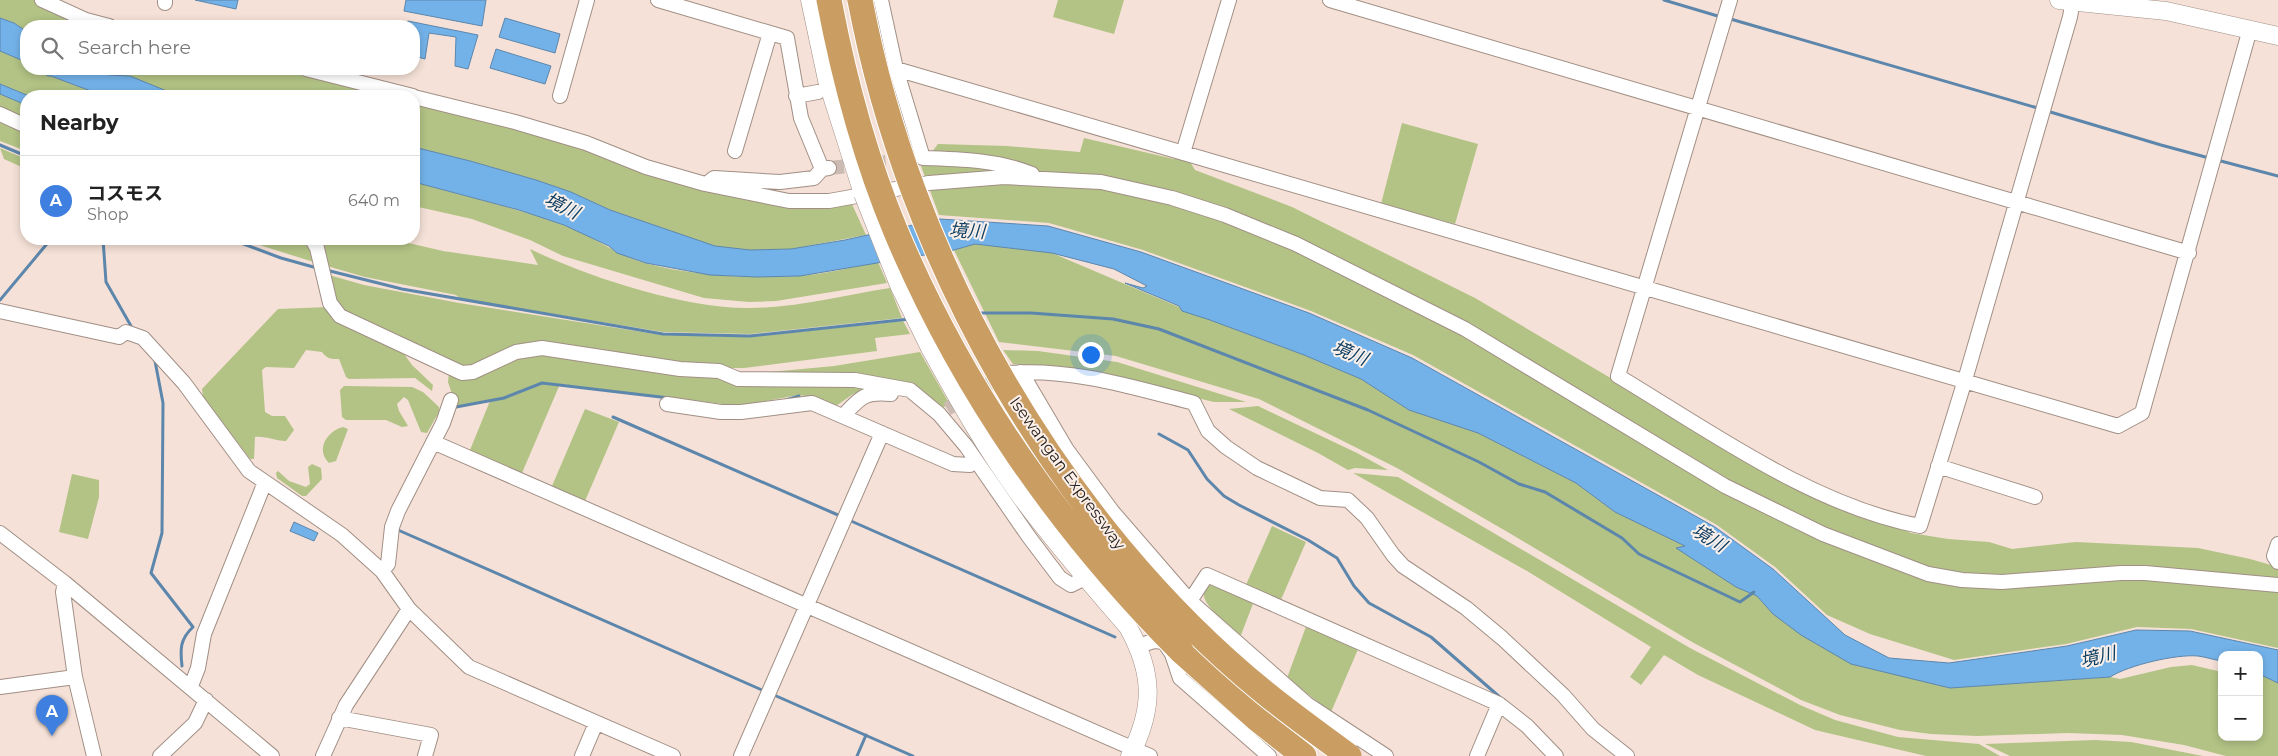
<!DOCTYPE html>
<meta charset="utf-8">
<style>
:root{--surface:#fff;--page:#f6f6f6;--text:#222;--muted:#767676;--line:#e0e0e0;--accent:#7c3aed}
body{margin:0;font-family:Montserrat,"Noto Sans JP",sans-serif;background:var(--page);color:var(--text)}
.controls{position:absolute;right:15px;bottom:15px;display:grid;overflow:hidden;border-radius:10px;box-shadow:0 2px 8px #0003}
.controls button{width:45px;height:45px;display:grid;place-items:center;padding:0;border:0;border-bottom:1px solid var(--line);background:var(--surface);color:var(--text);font:25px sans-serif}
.you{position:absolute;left:1090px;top:354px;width:18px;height:18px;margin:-12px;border:4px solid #fff;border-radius:50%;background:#1a73e8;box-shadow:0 0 0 8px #1a73e833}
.badge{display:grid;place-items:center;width:32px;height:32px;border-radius:50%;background:var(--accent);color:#fff;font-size:16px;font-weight:700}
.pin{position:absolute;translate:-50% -41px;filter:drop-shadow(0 1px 2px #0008)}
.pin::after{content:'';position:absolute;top:26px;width:18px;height:15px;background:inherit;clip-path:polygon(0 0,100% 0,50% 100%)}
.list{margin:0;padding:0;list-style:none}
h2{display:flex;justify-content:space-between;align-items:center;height:65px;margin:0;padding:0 20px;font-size:21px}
h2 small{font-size:16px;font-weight:400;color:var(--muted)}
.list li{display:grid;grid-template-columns:32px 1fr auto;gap:15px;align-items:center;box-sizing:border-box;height:90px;padding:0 20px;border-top:1px solid var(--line)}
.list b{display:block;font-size:19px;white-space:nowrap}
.list p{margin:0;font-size:16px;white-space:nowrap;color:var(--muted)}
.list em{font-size:16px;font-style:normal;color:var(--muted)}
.icon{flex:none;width:28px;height:28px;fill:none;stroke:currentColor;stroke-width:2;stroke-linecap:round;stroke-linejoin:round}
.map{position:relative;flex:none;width:2278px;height:756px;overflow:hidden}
.search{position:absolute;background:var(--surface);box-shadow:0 2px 8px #0003;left:20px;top:20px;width:400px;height:55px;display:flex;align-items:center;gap:12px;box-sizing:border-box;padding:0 18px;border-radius:20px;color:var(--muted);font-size:19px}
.panel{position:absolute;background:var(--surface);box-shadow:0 2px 8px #0003;left:20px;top:90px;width:400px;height:155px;border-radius:20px}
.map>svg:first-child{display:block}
.green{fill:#b2c385}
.water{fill:#73b2e9;stroke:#5c86ac}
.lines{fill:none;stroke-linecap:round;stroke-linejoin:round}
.stream{stroke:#5c86ac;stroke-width:3}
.minor-tunnel{stroke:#ccbbb2;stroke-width:14;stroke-dasharray:14 7;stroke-linecap:butt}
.minor-casing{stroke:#a18f85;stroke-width:16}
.tertiary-casing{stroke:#a18f85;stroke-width:19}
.motorway-casing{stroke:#fff;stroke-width:27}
.minor{stroke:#fff;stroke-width:14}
.tertiary{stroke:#fff;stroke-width:18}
.motorway{stroke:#ca9d63;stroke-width:25}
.tertiary-bridge-casing{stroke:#a18f85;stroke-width:19;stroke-linecap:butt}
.motorway-bridge-casing{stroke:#fff;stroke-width:27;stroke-linecap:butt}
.tertiary-bridge{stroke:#fff;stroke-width:18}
.motorway-bridge{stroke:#ca9d63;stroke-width:25}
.labels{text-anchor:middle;stroke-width:4;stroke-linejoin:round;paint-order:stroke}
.street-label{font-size:16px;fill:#28211d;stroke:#fcf0ea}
.water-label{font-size:18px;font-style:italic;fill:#0f3f63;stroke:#fcf0ea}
</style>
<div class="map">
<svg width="2278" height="756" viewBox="0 0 2278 756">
<rect width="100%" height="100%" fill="#f5e1d7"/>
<path class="green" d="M0 0H35L99 26H26V31L14 23 0 18Z
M1058 0H1124L1114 34 1053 17Z
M0 51 26 62V69H35L37 71 104 96H29L0 84Z
M96 69H291L397 96H179L130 76 108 75Z
M0 94 26 105V121L0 110Z
M414 101 583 146 706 189 851 202 866 235 791 249 750 250 715 246 610 210 571 192 536 180 470 161 414 147Z
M0 118 26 130V151L0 141Z
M1402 123 1478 144 1455 224 1381 204Z
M1084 138 1174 159 1187 157 1195 170 1292 207 1475 298 1670 413 1817 493 1911 533 1948 539 1989 542 2012 549 2076 542 2198 548 2250 559 2278 567V648L2191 629 2137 627 2066 644 1954 660 1870 634 1827 615 1775 567 1717 525 1413 355 1311 311 1143 250 1049 223 939 215 921 166 938 144 1007 146 1080 152Z
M0 148 26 159V169L4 159Z
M414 182C463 196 514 207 563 225 592 235 616 255 645 263 692 276 751 279 799 276 826 274 852 267 878 262L887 283 776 301 749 302 704 298 563 256 530 240 472 219 414 206Z
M240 239H306L317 263Z
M320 239H391L443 251 538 265 530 249C588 277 685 309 750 308 796 308 845 295 890 288L902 318 750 334 663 332 461 299 456 295 365 277 327 266Z
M975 244 1052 253 1179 307 1182 311 1210 320 1304 355 1361 379 1409 410 1478 433 1576 483 1615 512 1686 546 1677 548 1736 587 1757 596 1773 614 1950 688 2110 677 2120 679 2171 667 2192 665 2222 672V737H2259V674L2278 683V756H2226L2184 745 2122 735 2068 733 1977 736 1931 734 1900 730 1840 715 1801 700 1692 642 1511 534 1397 468 1259 399 1116 356 999 342 954 250Z
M329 275 364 285 459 303 661 335 750 337 903 321 910 334 875 338 877 351 744 368H705L545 344 467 370 337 308Z
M328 307 404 354 412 365 433 385 432 391 415 378 349 379 346 377 339 359C331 359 327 359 322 352L306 350 294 368 266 367 262 370 265 412 272 416H285L294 430 286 441C274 441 267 436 255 437L254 459H250L203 397 202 389 278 309Z
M1003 350 1038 351 1117 362 1246 402H1214L1071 368 1013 364Z
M528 351 876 387 853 394 836 406 814 397 798 395 739 406 560 384 522 473 470 450 490 401 504 399 543 384H558L542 382 504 397 456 406 448 382 449 372Z
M920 352 949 403 944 407 934 405 914 386 738 375 834 366Z
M344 386 412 387 423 392 439 407V412L427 433 421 432 408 400 404 397 397 404 399 411 408 426 402 427 386 420H346L342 417 340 390Z
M1258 406 1357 453 1388 470 1355 468 1348 470 1318 453 1229 409Z
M585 409 619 422 585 501 552 486Z
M343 427 348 429 336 461 329 463C315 450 327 431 343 427Z
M312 464 321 468 322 479 306 496H302L277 478 276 473 278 471 289 481 306 487 310 484 308 467Z
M1353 473 1398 477 1690 648 1800 705 1835 720 1898 737 1979 744 2000 756H1926L1815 730 1698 675 1664 655 1641 685 1630 677 1651 647 1527 571Z
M72 474 99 480V497L88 539 59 532Z
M1272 526 1306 542 1280 602 1245 587Z
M1214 584 1254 601 1241 635C1231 627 1183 593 1214 584Z
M1307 624 1359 647 1331 712 1287 678Z
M2095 740 2131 742 2203 756H2010L1985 744Z"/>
<path class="water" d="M195 0H238L236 9Z
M406 0H486L482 26 404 11Z
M0 18 14 23 26 31V62L0 51Z
M505 18 560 34 555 53 499 37Z
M408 21 478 35 468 69 455 66 456 37 429 33 425 59 414 56V26H402Z
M496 49 551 66 545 84 490 68Z
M35 69H96L108 75 130 76 179 96H104L51 76H48Z
M0 84 29 96H26V105L0 94Z
M414 147 470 161 536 180 571 192 610 210 715 246 750 250 791 249 845 240 940 219 1048 226 1141 252 1309 313 1412 358 1715 527 1773 569 1845 635 1889 658 1949 663 2067 646 2136 630 2190 631 2278 650V683L2259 674V655H2222V661C2214 660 2206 657 2198 656 2176 654 2129 665 2110 677L1950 688 1851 664 1801 635 1773 614 1757 596 1736 587 1676 548 1685 546 1615 512 1576 483 1478 433 1409 410 1361 379 1304 355 1210 320 1182 311 1179 306 1125 283 1143 288 1147 286 1114 269 1052 253 975 244 954 250 800 276 757 277 710 275 646 263 617 253 609 246 564 225 519 210 414 182Z
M294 522 318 533 314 541 290 531Z"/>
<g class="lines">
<path class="stream" d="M1664 0 1721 17
M1727 18 2041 109
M2047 111 2161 145 2209 158
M0 145 26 156
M2217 160 2278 176
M103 239 106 282 131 326
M230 239 281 258 317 268
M326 270 402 289 663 334 750 336 910 319
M0 300 51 239
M978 313H1031L1113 319 1159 329 1368 410 1479 462 1519 484 1545 492 1622 538 1639 554 1740 602 1754 592
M155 361 163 403 162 533 151 573 193 627C180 639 180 649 182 666
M786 400 799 396
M456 407 504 398 542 383 669 398
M613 417 838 515
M1159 434 1188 450 1207 479 1224 496 1239 505 1308 540 1337 558 1354 586 1369 603 1431 637 1502 699
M851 521 1115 637
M398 530 762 690
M774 695 913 756
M857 756 866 735"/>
<path class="minor-tunnel" d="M830 168 908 160
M947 409 1007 373"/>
<defs>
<path id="minor" d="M42 0 86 20 109 26
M658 0 787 38 801 118 822 169
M881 0 896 69 923 158C960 159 998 160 1032 174
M1330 0 2189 253
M1730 0 1618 376C1710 431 1813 506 1920 526L1965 380 2070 17 2073 0
M165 3V0
M306 69 413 96
M896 69 2118 426 2142 413 2250 29
M560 96 587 0
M796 96 818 92
M414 97 515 122 586 143 646 167 705 184 789 201H829L929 183 1004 177 1101 182 1172 198 1225 215 1296 244 1465 329 1725 486 1823 534 1928 574 1962 580 2002 582 2121 573H2145L2278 585
M0 114 26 126
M735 151 770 33
M1183 153 1229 0
M709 182 714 178 780 182 814 178 822 169 829 168
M312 239 317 248 330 303 340 316 462 373 473 372 516 352 542 348 680 369 719 371 738 379 855 380 910 390 939 414 966 446 1029 537 1060 578 1071 585 1085 578
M0 311 119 337 126 332 143 338 184 383 249 471 265 482
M1021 372 1067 450 1112 511 1190 601 1307 704 1386 756
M1007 373C1072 368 1132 387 1194 403L1208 431 1226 447 1257 468 1320 498 1348 500 1367 518 1393 555 1403 566 1466 608 1502 638 1563 695 1593 729 1627 756
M667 404 721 412H741L812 403 953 464 970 465 975 460
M843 416C860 398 864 391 891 394
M433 442 1150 756
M1938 466 2035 497
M0 533 65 583 272 756
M2278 544 2274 556 2278 562
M382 571 409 609 469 667 673 756
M65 583 63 592 75 677 94 756
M1190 601 1207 575 1499 704 1527 726 1556 756
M1138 646 1154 641 1164 642 1172 654 1180 678 1269 756
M191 686 198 668 204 634 265 482 342 535 382 571 388 564 392 527 398 511 443 423 451 400
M0 687 75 677
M339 718 431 735 425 756
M160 756 195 723 206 700
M323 756 346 705 409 609
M582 756 596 723
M741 756 882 433
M1477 756 1499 704"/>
<path id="tertiary" d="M810 0 827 80 863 194
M2059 0 2166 11 2278 36
M930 348C958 399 987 451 1022 498 1055 543 1092 585 1128 627 1154 674 1154 708 1130 756"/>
<path id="motorway" d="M1181 651 1257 719 1304 756"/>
</defs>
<use href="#minor" class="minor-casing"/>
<use href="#tertiary" class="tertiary-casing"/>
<use href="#motorway" class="motorway-casing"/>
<use href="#minor" class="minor"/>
<use href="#tertiary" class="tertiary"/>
<use href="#motorway" class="motorway"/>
<defs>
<path id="tertiary-bridge" d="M863 194 899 285 930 348"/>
<path id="motorway-bridge" d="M829 0C844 79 865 158 896 232 962 389 1061 531 1181 651
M860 0C909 260 1057 523 1264 692 1291 714 1320 735 1349 756"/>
</defs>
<use href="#tertiary-bridge" class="tertiary-bridge-casing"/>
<use href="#motorway-bridge" class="motorway-bridge-casing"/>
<use href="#tertiary-bridge" class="tertiary-bridge"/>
<use href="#motorway-bridge" class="motorway-bridge"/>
</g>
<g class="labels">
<g class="street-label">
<text transform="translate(1068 473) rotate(54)" y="6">Isewangan Expressway</text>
</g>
<g class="water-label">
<text transform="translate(562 206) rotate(26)" y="6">境川</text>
<text transform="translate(967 231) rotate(3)" y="6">境川</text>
<text transform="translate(1350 353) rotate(23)" y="6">境川</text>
<text transform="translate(1709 538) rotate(31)" y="6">境川</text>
<text transform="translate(2098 657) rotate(-13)" y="6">境川</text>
</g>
</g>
</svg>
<div class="controls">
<button>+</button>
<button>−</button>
</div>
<div class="you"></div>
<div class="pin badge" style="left:52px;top:736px;background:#3f7fe0">A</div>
<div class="search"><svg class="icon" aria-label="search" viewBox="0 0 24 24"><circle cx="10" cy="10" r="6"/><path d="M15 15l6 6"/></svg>Search here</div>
<section class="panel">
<h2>Nearby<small></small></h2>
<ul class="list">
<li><span class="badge" style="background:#3f7fe0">A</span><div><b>コスモス</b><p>Shop</p></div><em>640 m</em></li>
</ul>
</section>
</div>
